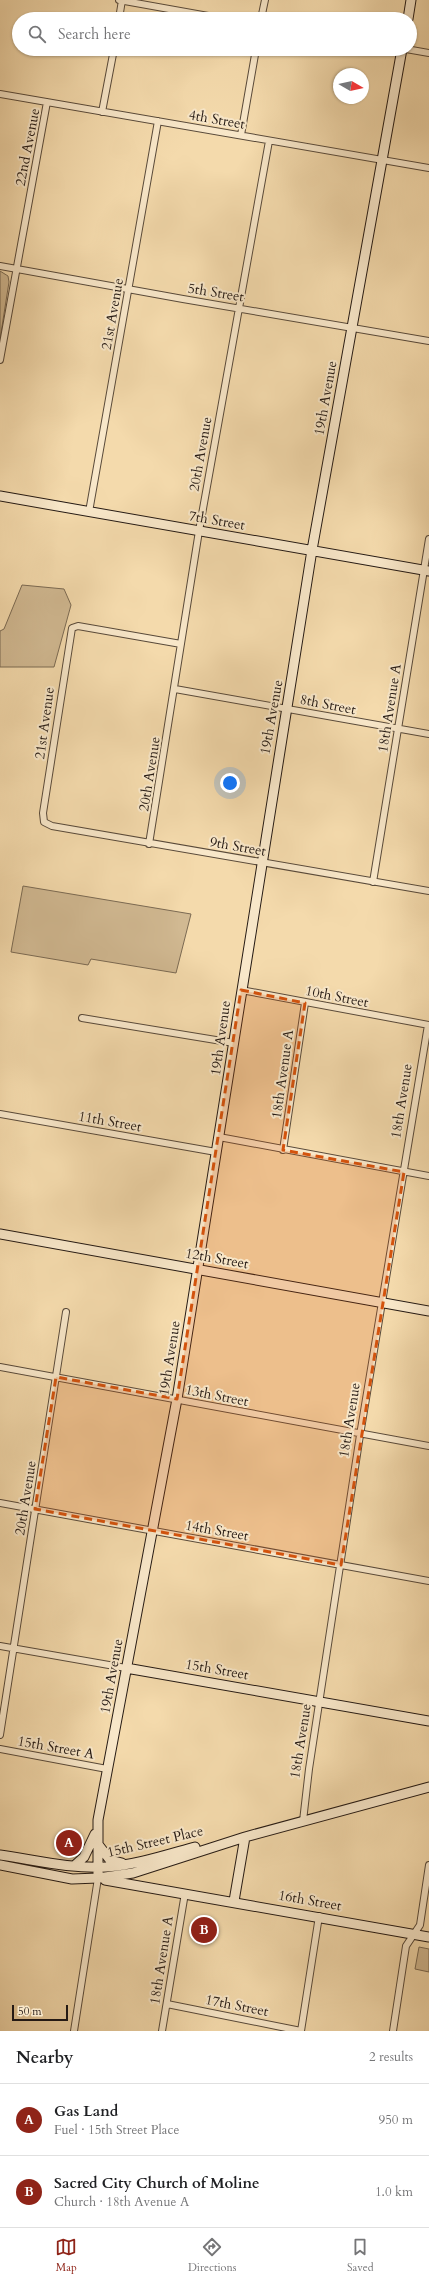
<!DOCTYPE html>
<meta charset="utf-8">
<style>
:root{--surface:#fff;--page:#f2f2f2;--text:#202124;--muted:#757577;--line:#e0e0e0;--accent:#8f2418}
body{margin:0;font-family:Cardo,serif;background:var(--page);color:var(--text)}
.compass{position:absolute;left:333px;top:68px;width:36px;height:36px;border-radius:50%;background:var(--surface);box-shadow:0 1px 3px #0004;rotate:99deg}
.scale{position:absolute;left:12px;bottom:10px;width:56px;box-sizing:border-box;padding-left:4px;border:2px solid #251a14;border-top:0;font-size:11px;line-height:14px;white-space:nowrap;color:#251a14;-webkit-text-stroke:3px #f8e7c9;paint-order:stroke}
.you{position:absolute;left:230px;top:783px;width:14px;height:14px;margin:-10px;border:3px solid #fff;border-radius:50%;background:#1a73e8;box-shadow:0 0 0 6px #1a73e833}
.badge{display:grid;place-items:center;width:26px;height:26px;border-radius:50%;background:var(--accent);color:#fff;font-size:13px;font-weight:700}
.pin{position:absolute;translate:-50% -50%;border:2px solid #fff;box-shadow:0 1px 4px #0006}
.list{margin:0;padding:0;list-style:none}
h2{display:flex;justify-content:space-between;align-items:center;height:52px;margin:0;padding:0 16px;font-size:17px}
h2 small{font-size:13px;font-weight:400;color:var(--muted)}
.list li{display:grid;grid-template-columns:26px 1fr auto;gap:12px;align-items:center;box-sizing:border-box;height:72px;padding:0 16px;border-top:1px solid var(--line)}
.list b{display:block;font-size:15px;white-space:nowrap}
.list p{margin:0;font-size:13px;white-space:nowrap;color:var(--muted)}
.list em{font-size:13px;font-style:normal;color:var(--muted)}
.icon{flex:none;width:22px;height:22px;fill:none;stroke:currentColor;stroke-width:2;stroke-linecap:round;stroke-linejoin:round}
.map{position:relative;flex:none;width:429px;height:2031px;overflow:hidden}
.search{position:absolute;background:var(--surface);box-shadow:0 1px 3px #0004;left:12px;right:12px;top:12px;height:44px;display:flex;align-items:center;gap:10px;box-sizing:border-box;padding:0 14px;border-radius:22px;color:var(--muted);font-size:15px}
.sheet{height:196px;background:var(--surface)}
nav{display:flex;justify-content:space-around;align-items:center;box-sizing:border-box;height:56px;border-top:1px solid var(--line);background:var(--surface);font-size:11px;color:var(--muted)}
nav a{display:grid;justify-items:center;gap:2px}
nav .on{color:var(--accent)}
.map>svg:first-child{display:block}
.green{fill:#d1b992;stroke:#7b6a53}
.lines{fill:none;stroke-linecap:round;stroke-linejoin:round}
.street-casing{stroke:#594a3a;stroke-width:8}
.secondary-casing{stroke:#251a14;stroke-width:11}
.street{stroke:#f8e7c9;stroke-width:6}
.secondary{stroke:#f8e7c9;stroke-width:9}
.marked{fill:#d4530d;fill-opacity:0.2;stroke:#d4530d;stroke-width:3;stroke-dasharray:8 5;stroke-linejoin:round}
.labels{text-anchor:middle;stroke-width:4;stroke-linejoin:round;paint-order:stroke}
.street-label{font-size:14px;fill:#251a14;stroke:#f8e7c9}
</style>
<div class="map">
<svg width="429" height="2031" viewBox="0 0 429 2031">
<rect width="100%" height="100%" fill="#f4daac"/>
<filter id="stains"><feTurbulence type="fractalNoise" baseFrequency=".005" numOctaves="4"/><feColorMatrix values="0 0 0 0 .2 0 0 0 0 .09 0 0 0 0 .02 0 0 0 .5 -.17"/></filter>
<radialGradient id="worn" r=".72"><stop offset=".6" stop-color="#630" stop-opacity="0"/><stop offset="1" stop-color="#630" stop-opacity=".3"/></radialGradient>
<path class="green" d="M0 271 8 276 9 282 0 339Z
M22 585 64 589 71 605 54 667H0V631L4 629Z
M23 886 191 914 176 973 91 959 88 965 11 952Z
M419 1947 429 1949V1972L415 1969Z"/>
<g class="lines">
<defs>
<path id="street" d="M119 0 225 19
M119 19 122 0
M261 19 265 0
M406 49 429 53
M0 94 429 168
M102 112 114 49
M241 135 256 49
M0 266 183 299 429 341
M0 360 47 102
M89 512 158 121
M181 644 78 626 72 628 43 813 44 822 52 826 429 891
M175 689 429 734
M149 844 199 531 269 141
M373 882 429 539
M241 990 429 1025
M82 1018 234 1043
M0 1114 216 1152
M219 1137 429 1176
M283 1150 305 1003
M0 1367 429 1446
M0 1503 429 1581
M0 1646 126 1668
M0 1735 66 1312
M0 1749 107 1769
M303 1821 309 1769 360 1435 428 1025
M167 2004 301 2031
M74 2031 98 1878
M162 2031 185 1893
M301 2031 319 1916
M393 2031 406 1946 420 1925 429 1865"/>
<path id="secondary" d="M408 19 411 0
M0 496 429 571
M0 1234 429 1311
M126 1668 429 1721
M97 1843 110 1860 122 1863
M0 1855C35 1860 70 1869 106 1867 136 1865 166 1855 195 1847
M0 1865 72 1879 98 1878 133 1873 245 1837 429 1787
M74 1866 84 1857 95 1834
M98 1878V1820L177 1399 312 550 402 49
M105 1880 429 1937
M234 1901 245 1837"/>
</defs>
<use href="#street" class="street-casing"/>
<use href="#secondary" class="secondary-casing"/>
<use href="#street" class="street"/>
<use href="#secondary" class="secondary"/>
</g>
<path class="marked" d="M241 990 305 1003 283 1150 404 1172 341 1565 35 1509 56 1377 177 1399Z"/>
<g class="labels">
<g class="street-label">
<text transform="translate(217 119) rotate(10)" y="5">4th Street</text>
<text transform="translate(27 147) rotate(-79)" y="5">22nd Avenue</text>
<text transform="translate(216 292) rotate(9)" y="5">5th Street</text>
<text transform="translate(112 314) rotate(-80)" y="5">21st Avenue</text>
<text transform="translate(325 398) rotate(-80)" y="5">19th Avenue</text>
<text transform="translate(200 454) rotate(-80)" y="5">20th Avenue</text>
<text transform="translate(217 520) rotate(10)" y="5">7th Street</text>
<text transform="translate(328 704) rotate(11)" y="5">8th Street</text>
<text transform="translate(389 708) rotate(-81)" y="5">18th Avenue A</text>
<text transform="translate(271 717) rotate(-80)" y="5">19th Avenue</text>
<text transform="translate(44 723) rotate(-82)" y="5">21st Avenue</text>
<text transform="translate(149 774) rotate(-81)" y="5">20th Avenue</text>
<text transform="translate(238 846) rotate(10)" y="5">9th Street</text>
<text transform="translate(337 996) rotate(11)" y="5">10th Street</text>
<text transform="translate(220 1038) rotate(-82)" y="5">19th Avenue</text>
<text transform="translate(282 1074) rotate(-82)" y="5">18th Avenue A</text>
<text transform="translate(401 1101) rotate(-81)" y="5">18th Avenue</text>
<text transform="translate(110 1121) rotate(10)" y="5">11th Street</text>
<text transform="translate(217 1258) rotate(10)" y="5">12th Street</text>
<text transform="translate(169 1358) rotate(-81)" y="5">19th Avenue</text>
<text transform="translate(217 1395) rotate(11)" y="5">13th Street</text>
<text transform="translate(349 1420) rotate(-81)" y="5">18th Avenue</text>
<text transform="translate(25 1498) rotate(-81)" y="5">20th Avenue</text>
<text transform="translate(217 1530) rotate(10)" y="5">14th Street</text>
<text transform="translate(217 1669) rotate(10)" y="5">15th Street</text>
<text transform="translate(111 1676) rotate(-80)" y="5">19th Avenue</text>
<text transform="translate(300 1741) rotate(-81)" y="5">18th Avenue</text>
<text transform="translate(56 1747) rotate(10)" y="5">15th Street A</text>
<text transform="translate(155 1841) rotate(-13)" y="5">15th Street Place</text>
<text transform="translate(310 1900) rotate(10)" y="5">16th Street</text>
<text transform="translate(161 1960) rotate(-81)" y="5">18th Avenue A</text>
<text transform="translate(237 2005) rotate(11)" y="5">17th Street</text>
</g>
</g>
<rect width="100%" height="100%" filter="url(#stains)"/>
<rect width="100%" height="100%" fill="url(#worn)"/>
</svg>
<svg class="compass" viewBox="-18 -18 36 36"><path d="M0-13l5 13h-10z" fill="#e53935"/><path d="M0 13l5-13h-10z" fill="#757577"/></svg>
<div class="scale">50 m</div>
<div class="you"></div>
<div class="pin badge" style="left:69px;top:1843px">A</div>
<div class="pin badge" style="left:204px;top:1930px">B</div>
<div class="search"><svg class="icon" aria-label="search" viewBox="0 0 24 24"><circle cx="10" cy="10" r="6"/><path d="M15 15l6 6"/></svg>Search here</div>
</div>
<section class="sheet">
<h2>Nearby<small>2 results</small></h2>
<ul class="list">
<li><span class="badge">A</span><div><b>Gas Land</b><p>Fuel · 15th Street Place</p></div><em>950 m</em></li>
<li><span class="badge">B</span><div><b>Sacred City Church of Moline</b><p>Church · 18th Avenue A</p></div><em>1.0 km</em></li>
</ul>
</section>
<nav>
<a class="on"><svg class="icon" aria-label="map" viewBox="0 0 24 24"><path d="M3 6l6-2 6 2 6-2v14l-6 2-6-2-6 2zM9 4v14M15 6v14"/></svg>Map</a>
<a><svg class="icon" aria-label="directions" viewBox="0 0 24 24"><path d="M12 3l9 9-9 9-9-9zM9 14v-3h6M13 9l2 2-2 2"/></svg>Directions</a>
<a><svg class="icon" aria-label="saved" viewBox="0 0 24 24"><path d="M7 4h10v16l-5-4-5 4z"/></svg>Saved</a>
</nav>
